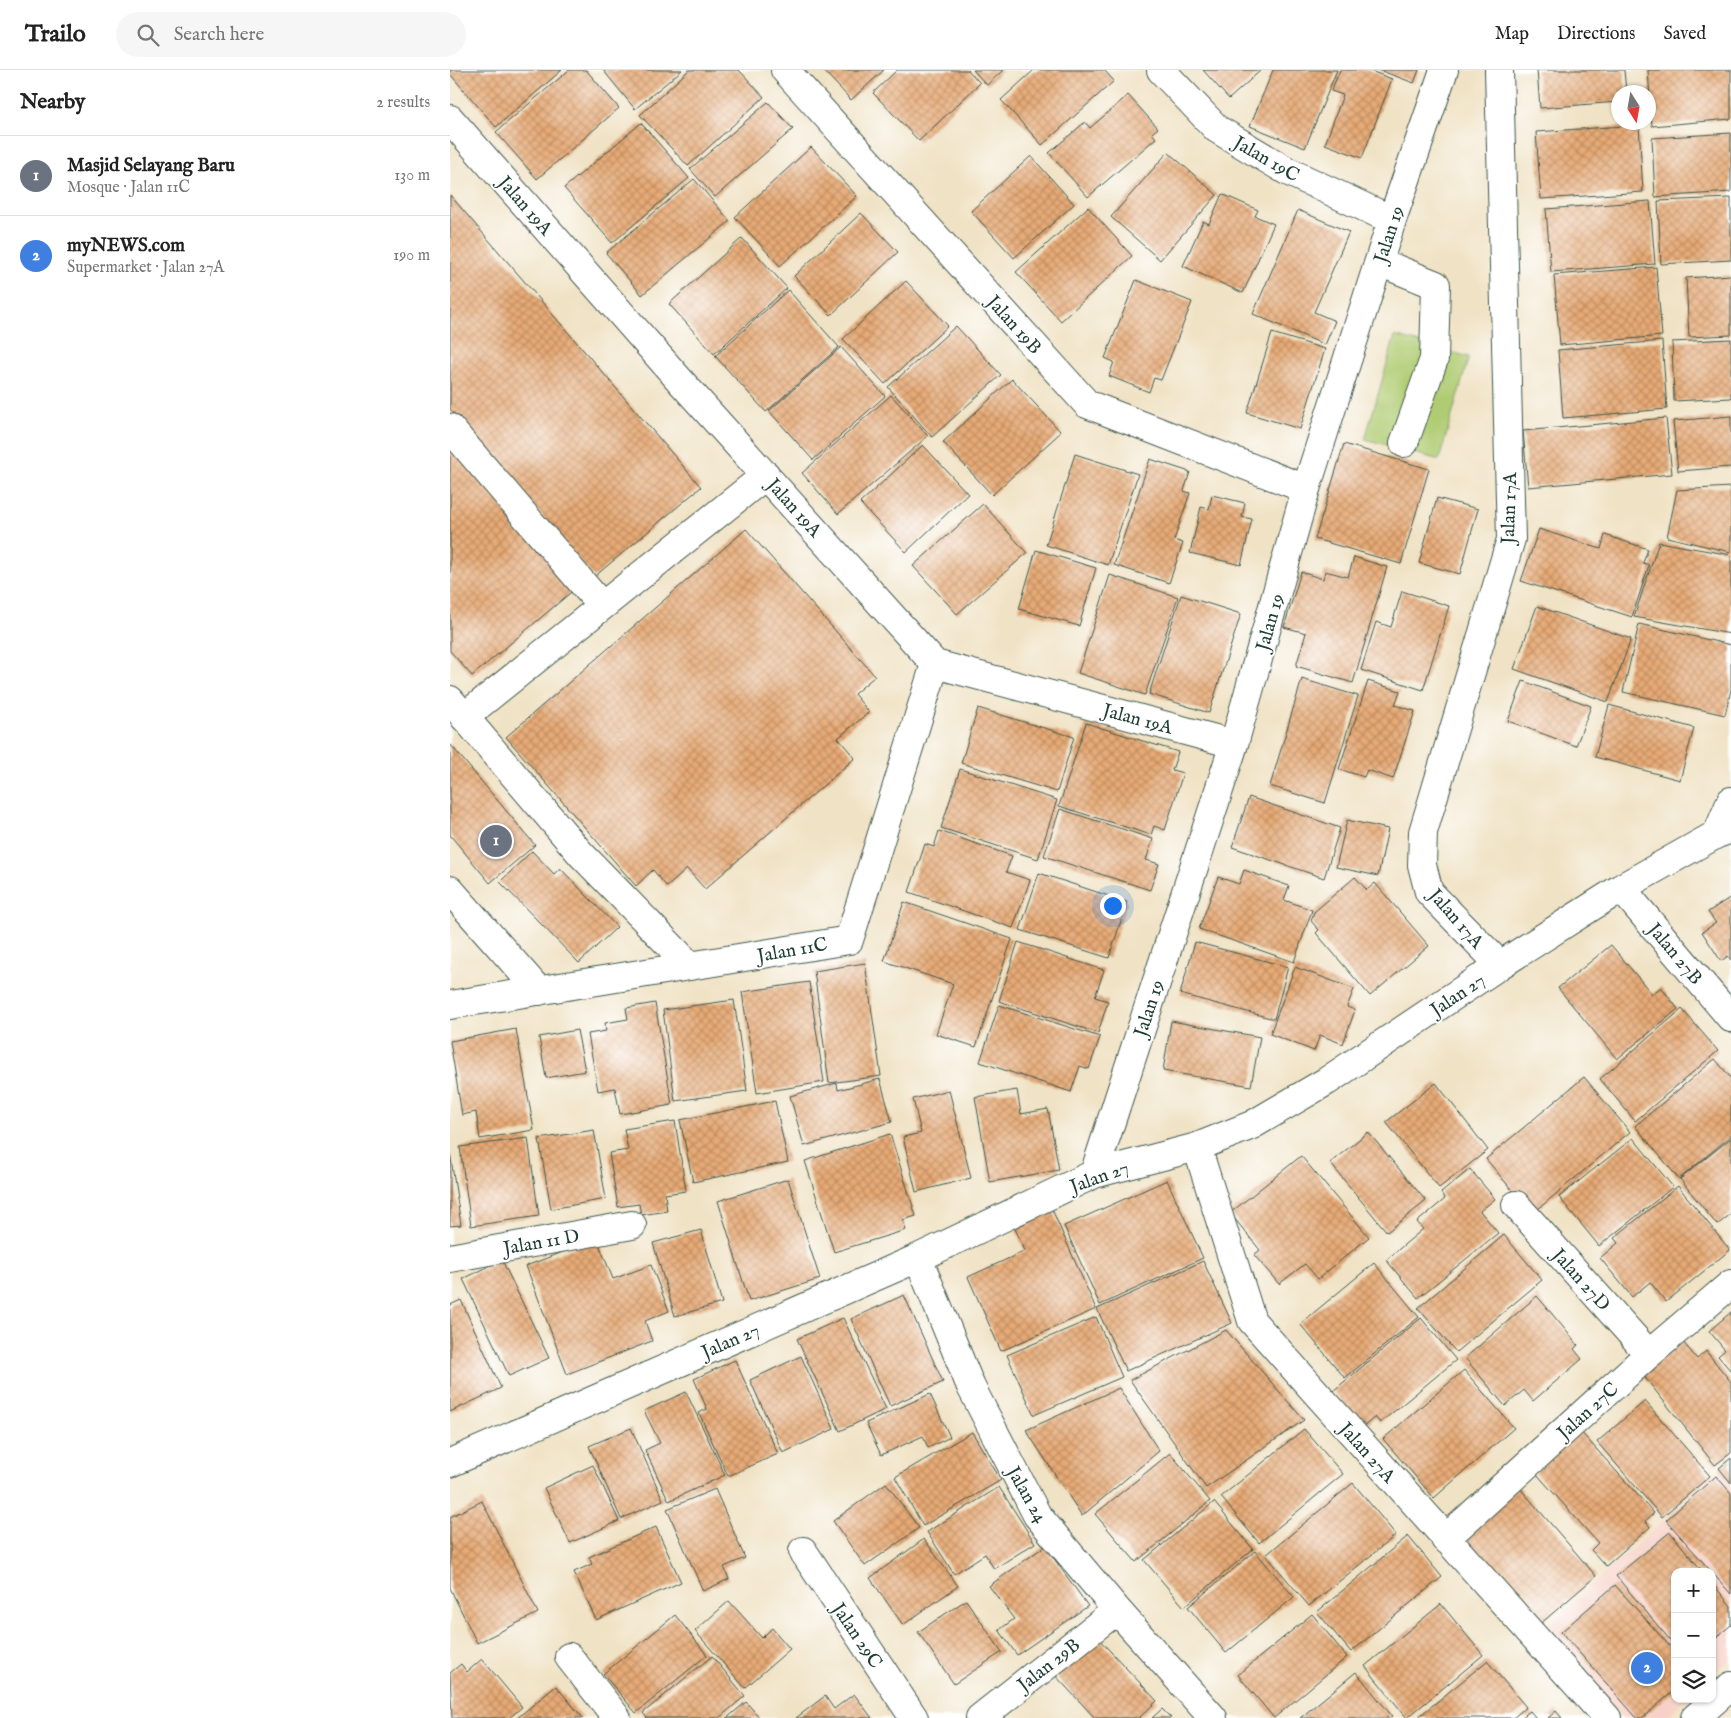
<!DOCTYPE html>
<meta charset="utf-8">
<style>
:root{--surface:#fff;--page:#f6f6f6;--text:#222;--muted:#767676;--line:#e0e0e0;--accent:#1f6fb2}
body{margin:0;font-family:"IM FELL English",serif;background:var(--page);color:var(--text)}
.controls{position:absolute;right:15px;bottom:15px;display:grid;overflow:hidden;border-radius:10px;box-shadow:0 1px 4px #0004}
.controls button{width:45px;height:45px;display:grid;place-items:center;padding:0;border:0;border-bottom:1px solid var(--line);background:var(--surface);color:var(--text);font:25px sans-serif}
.compass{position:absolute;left:1161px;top:15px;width:45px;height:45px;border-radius:50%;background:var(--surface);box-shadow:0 1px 4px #0004;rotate:169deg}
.you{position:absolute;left:662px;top:835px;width:18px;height:18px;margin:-12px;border:4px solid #fff;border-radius:50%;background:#1a73e8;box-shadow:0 0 0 8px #1a73e833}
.badge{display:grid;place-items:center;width:32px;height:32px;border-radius:50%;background:var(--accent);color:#fff;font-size:16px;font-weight:700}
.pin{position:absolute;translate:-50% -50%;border:2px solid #fff;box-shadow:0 1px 5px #0006}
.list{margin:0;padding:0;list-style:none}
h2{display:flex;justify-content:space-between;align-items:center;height:65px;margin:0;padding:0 20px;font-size:21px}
h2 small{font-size:16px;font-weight:400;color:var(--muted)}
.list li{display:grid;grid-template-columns:32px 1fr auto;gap:15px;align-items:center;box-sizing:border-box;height:80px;padding:0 20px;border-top:1px solid var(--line)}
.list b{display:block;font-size:19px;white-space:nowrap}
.list p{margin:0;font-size:16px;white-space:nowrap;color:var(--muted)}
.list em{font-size:16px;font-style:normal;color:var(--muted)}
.icon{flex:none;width:28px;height:28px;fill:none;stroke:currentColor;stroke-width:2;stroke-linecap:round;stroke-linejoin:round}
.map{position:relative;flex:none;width:1281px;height:1648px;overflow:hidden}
header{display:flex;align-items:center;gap:30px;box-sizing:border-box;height:70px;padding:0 25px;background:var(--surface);border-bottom:1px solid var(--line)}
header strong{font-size:24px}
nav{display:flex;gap:28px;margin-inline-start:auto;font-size:18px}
.search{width:350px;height:45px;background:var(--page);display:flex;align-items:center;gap:12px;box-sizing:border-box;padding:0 18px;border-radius:28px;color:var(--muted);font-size:19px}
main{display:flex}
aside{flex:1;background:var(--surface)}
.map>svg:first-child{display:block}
.built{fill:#f7d1c7}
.grass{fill:#b0cc73;stroke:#688454}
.building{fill:url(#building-cross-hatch)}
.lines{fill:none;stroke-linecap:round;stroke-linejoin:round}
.minor-casing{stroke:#3e564a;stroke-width:30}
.minor{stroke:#fff;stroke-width:28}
.labels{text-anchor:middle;stroke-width:4;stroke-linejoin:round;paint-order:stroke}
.street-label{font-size:19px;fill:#1f3d34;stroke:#fff}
</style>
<header>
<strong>Trailo</strong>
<div class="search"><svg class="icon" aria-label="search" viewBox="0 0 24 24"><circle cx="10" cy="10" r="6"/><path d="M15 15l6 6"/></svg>Search here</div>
<nav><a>Map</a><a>Directions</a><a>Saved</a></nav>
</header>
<main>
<aside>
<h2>Nearby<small>2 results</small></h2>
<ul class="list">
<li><span class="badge" style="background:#6b7280">1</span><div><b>Masjid Selayang Baru</b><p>Mosque · Jalan 11C</p></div><em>130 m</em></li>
<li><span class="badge" style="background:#3f7fe0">2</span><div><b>myNEWS.com</b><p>Supermarket · Jalan 27A</p></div><em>190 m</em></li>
</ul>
</aside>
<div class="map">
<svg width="1281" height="1648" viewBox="0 0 1281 1648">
<defs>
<pattern id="building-cross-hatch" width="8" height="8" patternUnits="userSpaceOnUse" patternTransform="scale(1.25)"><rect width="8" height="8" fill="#e8aa76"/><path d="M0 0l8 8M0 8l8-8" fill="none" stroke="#bb8c62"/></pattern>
</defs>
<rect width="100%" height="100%" fill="#fff"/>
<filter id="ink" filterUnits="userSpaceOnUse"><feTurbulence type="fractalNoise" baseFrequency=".02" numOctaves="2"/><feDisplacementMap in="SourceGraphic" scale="10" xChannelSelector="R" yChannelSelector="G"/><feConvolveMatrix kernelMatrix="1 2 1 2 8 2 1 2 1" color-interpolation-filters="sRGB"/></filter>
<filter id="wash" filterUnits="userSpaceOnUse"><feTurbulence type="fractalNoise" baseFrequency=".0096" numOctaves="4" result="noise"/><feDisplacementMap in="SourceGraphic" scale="20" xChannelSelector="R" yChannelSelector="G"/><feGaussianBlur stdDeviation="1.12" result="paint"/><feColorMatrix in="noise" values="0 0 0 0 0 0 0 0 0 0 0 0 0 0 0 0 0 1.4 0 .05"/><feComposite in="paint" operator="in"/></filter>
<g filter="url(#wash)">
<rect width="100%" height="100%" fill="#f0e2c4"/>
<path class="built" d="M1281 1389V1588L1262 1605V1502H1225V1629H1235L1215 1648H1173L1094 1560Z"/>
<path class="grass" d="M945 266 1019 287 989 390 915 369Z"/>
<g id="blocks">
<path class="building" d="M0 0H112L46 57 0 4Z
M119 0H136L169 38 87 109 46 62Z
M153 0H232L185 39Z
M239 0H289L314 27 238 96 190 45Z
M373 0H434L401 30Z
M447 0H518L530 13 469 71 423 23Z
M523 0H553L537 15Z
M584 0H654L664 11 592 75 551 30Z
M753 0H811L779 29Z
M823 0H887L855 78 800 56Z
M890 0H918L942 9 912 88 875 74 893 25 881 21Z
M929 0H969L964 13Z
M1087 0H1174L1176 22H1168V32L1090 38Z
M1198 0H1281V49L1202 56Z
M678 25 708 58 702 63 706 68 638 127 599 83 635 52 640 58Z
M318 32 343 59 265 127 240 99Z
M191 53 239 108 162 173 114 118Z
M1189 55 1193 122 1091 129 1086 62Z
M1281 63V122L1205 127 1202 68Z
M361 77 407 126 330 196 285 147Z
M718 82 767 125 710 190 661 147Z
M581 86 624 134 564 188 521 141Z
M244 109 280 151 192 225 156 183Z
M772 124 808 140 805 146 824 154 793 223 733 196 753 151 759 154Z
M0 125 251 417 144 507 0 339Z
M1281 128V190L1211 194 1208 131Z
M1200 131 1205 194 1101 202 1096 139Z
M638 137 682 186 611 251 566 202Z
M848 140 899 162 864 242 885 251 875 275 803 244Z
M411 143 448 182 381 245 344 206Z
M292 168 337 218 264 284 219 234Z
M1206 197 1212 266 1110 275 1104 205Z
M1281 205V265L1239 267 1236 208Z
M686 210 742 232 711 310 704 308 699 322 659 306 664 292 655 288Z
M456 211 498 256 435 314 393 269Z
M338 220 389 277 316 342 265 286Z
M506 256 551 305 482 367 438 317Z
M822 263 875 279 850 359 797 343Z
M1281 269V328L1224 331 1222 272Z
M1212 271 1217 339 1113 348 1108 280Z
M391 277 435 326 363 390 319 341Z
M562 309 611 362 542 425 493 372Z
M441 325 478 366 388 444 352 403Z
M1281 346V397L1228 401 1223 351Z
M1216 348 1222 404 1078 417 1073 361Z
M0 371 126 518 22 606 0 581Z
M894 374 979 399 951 494 865 469Z
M473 375 518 424 456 482 410 433Z
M625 384 688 404 658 495 596 475Z
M700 389 740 402 734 421 740 423 724 470 733 473 719 513 664 495Z
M1281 417V482L1217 467 1227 420Z
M762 425 795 433 792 447 802 449 791 495 740 483 751 437 759 439Z
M987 428 1028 439 1010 504 969 493Z
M533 434 577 483 507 544 463 496Z
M296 459 425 606 404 624 419 642 388 668 405 688 255 819 237 799 217 817 203 800 186 816 56 667Z
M1089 459 1151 479 1155 465 1198 479 1193 493 1199 495 1182 547 1071 511Z
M1209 472 1281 485V564L1184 547Z
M586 480 646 498 629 556 569 539Z
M904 487 937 497 903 613 846 596 856 563 834 557 851 502 873 509 875 501 898 507Z
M660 505 728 527 695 625 628 603Z
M952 521 999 536 973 620 911 600 926 552 941 557Z
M731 525 791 544 759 643 699 624Z
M1087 536 1181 569 1158 632 1064 599Z
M1189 554 1281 575V620L1275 645 1173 622Z
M852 609 908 626 875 733 820 716Z
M918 611 950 621 945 635 965 641 943 709 917 700 914 707 889 699Z
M1073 611 1141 636 1126 676 1058 651Z
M1159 635 1244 658 1230 710 1145 687Z
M528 638 624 667 607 722 511 693Z
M636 653 728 682 722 700 733 703 715 760 704 756 701 765 609 736Z
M0 674 85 775 40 813 0 765Z
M510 699 607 730 588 789 491 758Z
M799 727 890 758 874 808 782 777Z
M610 739 703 769 696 790 709 794 700 820 594 786Z
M897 750 938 759 928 806 886 797Z
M489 761 562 786 556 802 580 810 563 858 459 822 475 774 484 777Z
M82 781 104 804 110 798 167 857 129 893 50 812Z
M794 800 839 816 834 830 862 840 844 892 749 859 768 807 789 814Z
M589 803 677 832 659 888 570 860Z
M905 807 917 820 925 813 979 876 920 926 866 863 869 860 861 851 864 842Z
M1281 827V890L1278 886 1271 891 1252 862 1266 853 1258 842Z
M454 832 562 869 526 977 486 964 503 914 434 891Z
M568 872 654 900 645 927 658 931 648 963 549 931Z
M745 872 838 897 824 949 730 924Z
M1161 875 1202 924 1211 917 1228 939 1167 989 1108 918Z
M415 893 431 1006 379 1013 364 901Z
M845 897 904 919 897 937 905 940 893 974 870 965 864 981 820 964Z
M359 912 374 1012 307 1023 292 922Z
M284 930 297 1021 225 1031 213 940Z
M205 933 222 1035 170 1044 165 1018 148 1021 138 964 156 961 155 953 178 949 176 938Z
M549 935 650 967 639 999 630 996 621 1022 530 992Z
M1232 939 1268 981 1185 1051 1150 1009Z
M721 951 810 967 801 1016 713 1001Z
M66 959 84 1060 30 1069 26 1042 12 1045 0 971Z
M127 960 135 1001 96 1008 89 967Z
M1265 989 1281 1008V1066L1229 1109 1185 1056Z
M1134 1007 1180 1062 1082 1144 1036 1089Z
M430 1009 442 1052 354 1076 340 1026 387 1013 388 1020Z
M986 1013 1038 1080 989 1118 936 1052Z
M499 1020 521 1108 466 1122 453 1067 471 1063 463 1029Z
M567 1020 571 1044 598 1039 609 1100 540 1112 525 1027Z
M325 1031 338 1092 243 1112 230 1050Z
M225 1051 236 1121 215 1124 217 1141 191 1145 189 1134 168 1137 159 1083 178 1080 174 1059Z
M144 1060 156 1129 101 1139 89 1069Z
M918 1062 976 1131 937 1162 880 1093Z
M440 1064 466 1146 453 1150 456 1160 384 1182 355 1091Z
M78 1068 89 1146 21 1156 10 1077Z
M1183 1068 1223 1117 1149 1176 1109 1127Z
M1281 1068V1144L1267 1155 1230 1109Z
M0 1082 11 1155 0 1156Z
M851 1086 919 1167 868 1209 855 1194 829 1214 804 1185 810 1180 780 1143Z
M1020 1099 1045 1129 1030 1141 1048 1163 968 1228 936 1190 973 1159 967 1152 995 1129 991 1123Z
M338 1109 370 1209 299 1231 268 1131Z
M717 1110 753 1188 650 1235 614 1156Z
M1228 1116 1280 1180 1216 1232 1200 1212 1182 1227 1150 1188 1168 1173 1164 1168Z
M601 1137 646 1239 551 1281 518 1207 575 1181 563 1154Z
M251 1160 272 1233 225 1246 203 1173Z
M1054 1165 1092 1210 1006 1282 968 1238Z
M147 1169 163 1209 201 1195 219 1241 195 1251 202 1271 117 1304 76 1196Z
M52 1190 99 1288 59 1306 13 1209Z
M753 1191 782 1253 676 1301 647 1239Z
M924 1193 969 1247 895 1308 850 1254Z
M454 1225 493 1312 440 1336 401 1249Z
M1087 1226 1128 1275 1124 1279 1132 1289 1083 1331 1074 1320 1055 1336 1015 1288Z
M11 1230 51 1318 0 1342V1235Z
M1281 1242V1301L1268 1286 1275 1280 1259 1261Z
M646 1247 672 1307 584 1345 557 1285Z
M393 1248 436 1339 390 1361 347 1269Z
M971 1248 1006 1290 930 1353 925 1347 913 1357 883 1321Z
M776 1260 854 1350 756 1418 680 1310Z
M1233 1272 1247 1289 1256 1281 1281 1312V1383L1265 1395 1192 1304Z
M351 1286 384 1359 333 1383 300 1310Z
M285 1290 328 1384 278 1406 249 1343 257 1339 244 1309Z
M1014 1300 1064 1358 984 1428 933 1369Z
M669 1318 709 1381 632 1446 576 1360Z
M236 1322 275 1405 219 1431 195 1380 210 1373 194 1341Z
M480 1324 500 1367 478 1378 473 1366 431 1385 416 1353Z
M1195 1331 1260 1406 1212 1447 1147 1372Z
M181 1358 213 1430 171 1449 139 1376Z
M854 1359 893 1404 809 1473 771 1427Z
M1130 1361 1204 1443 1195 1451 1200 1457 1156 1496 1141 1480 1148 1473 1085 1402Z
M522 1362 551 1410 473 1456 445 1407Z
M720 1383 760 1431 686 1492 645 1444Z
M1281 1388V1413L1269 1398Z
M143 1395 169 1451 120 1473 94 1418Z
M1266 1406 1281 1423V1524L1216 1450Z
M436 1413 469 1458 415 1496 383 1451Z
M903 1413 946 1465 859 1536 816 1485Z
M1068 1416 1146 1506 1089 1555 1010 1464Z
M549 1417 585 1473 544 1499 535 1484 504 1504 477 1462Z
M265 1419 295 1488 274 1497 279 1509 253 1521 217 1439Z
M32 1431 88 1543 27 1573 0 1518V1447Z
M764 1432 803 1479 734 1537 694 1490Z
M206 1457 231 1512 146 1550 124 1502 142 1494 139 1487Z
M1220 1462 1253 1502H1225V1576L1166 1506Z
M958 1466 992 1507 901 1582 867 1542Z
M474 1469 508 1516 453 1555 420 1508Z
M595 1476 638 1536 567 1585 549 1560 564 1549 539 1516Z
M805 1481 844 1527 776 1583 738 1537Z
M1262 1513 1281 1536V1555L1262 1571Z
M1165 1515 1225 1582V1620L1192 1648H1187L1111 1562Z
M516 1530 552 1582 504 1614 468 1562Z
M279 1531 312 1568 322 1558 340 1579 295 1618 245 1561Z
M991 1534 1033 1585 957 1648 915 1596Z
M862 1544 897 1587 824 1648 788 1605Z
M225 1545 257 1585 186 1643 153 1604Z
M645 1565 707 1631 689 1648H645L603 1603Z
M262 1586 295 1626 269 1648H197L193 1643Z
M32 1589 72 1637 59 1648H2L0 1603 11 1594 17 1602Z
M1037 1591 1076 1637 1063 1648H967Z
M906 1602 942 1646 939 1648H850Z
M106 1616 133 1648H67Z
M404 1624 422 1648H346L375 1626 384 1639Z
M296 1632 310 1648H277Z
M712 1639 721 1648H702Z
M1080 1641 1086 1648H1071Z
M1106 1641 1112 1648H1098Z"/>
</g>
</g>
<g filter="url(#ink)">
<use href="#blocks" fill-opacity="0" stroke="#3e564a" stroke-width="1"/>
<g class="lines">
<defs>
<path id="minor" d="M335 0 637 334 856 419
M711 0 767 59 837 101 942 150
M1049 0 1061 469 973 762 972 795 979 822 1050 895
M0 49 233 314 485 594 784 674
M929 192 986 215 984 289 954 373
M0 358 152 536
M0 630 131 784 240 896
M14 647 316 405
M1267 764 1281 731
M1171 818 1281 948
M0 820 89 921
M0 935 399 870 485 594
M747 1077 802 1251 1157 1648
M644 1104 784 674 856 419 942 150 994 0
M1066 1135 1199 1284
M0 1188 182 1155
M468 1188 521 1317 587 1445 667 1540 763 1648
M0 1393 468 1188 644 1104 747 1077 802 1055 877 1011 1050 895 1171 818 1267 764 1281 759
M995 1469 1199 1284 1281 1214
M353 1481 464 1648
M119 1587 167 1648
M530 1648 667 1540
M1245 1648 1281 1616"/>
</defs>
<use href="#minor" class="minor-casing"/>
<use href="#minor" class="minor"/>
</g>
</g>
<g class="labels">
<g class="street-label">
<text transform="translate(817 88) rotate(30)" y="7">Jalan 19C</text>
<text transform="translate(76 135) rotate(49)" y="7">Jalan 19A</text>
<text transform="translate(938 164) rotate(-72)" y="7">Jalan 19</text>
<text transform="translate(565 254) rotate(48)" y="7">Jalan 19B</text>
<text transform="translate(345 437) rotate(48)" y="7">Jalan 19A</text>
<text transform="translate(1058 438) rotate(-88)" y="7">Jalan 17A</text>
<text transform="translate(819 552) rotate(-74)" y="7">Jalan 19</text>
<text transform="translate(688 648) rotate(15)" y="7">Jalan 19A</text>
<text transform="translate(1007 848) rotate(49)" y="7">Jalan 17A</text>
<text transform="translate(342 879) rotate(-10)" y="7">Jalan 11C</text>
<text transform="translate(1226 883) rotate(50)" y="7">Jalan 27B</text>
<text transform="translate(1007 924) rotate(-34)" y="7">Jalan 27</text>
<text transform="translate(698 938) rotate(-72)" y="7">Jalan 19</text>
<text transform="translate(649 1106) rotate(-20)" y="7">Jalan 27</text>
<text transform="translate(91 1171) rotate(-10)" y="7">Jalan 11 D</text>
<text transform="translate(1132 1209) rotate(48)" y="7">Jalan 27D</text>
<text transform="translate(280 1270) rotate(-24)" y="7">Jalan 27</text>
<text transform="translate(1137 1340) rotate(-42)" y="7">Jalan 27C</text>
<text transform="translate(918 1382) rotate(48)" y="7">Jalan 27A</text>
<text transform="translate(578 1424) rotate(60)" y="7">Jalan 24</text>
<text transform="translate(408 1565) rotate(56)" y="7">Jalan 29C</text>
<text transform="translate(598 1594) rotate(-38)" y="7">Jalan 29B</text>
</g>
</g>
</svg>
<div class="controls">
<button>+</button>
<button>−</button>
<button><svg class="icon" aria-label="layers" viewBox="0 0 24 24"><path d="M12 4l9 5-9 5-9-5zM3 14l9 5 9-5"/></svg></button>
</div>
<svg class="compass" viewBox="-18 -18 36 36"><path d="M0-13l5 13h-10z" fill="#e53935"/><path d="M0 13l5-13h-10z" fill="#767676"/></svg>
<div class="you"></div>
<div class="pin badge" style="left:46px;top:771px;background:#6b7280">1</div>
<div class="pin badge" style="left:1197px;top:1598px;background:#3f7fe0">2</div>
</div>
</main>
